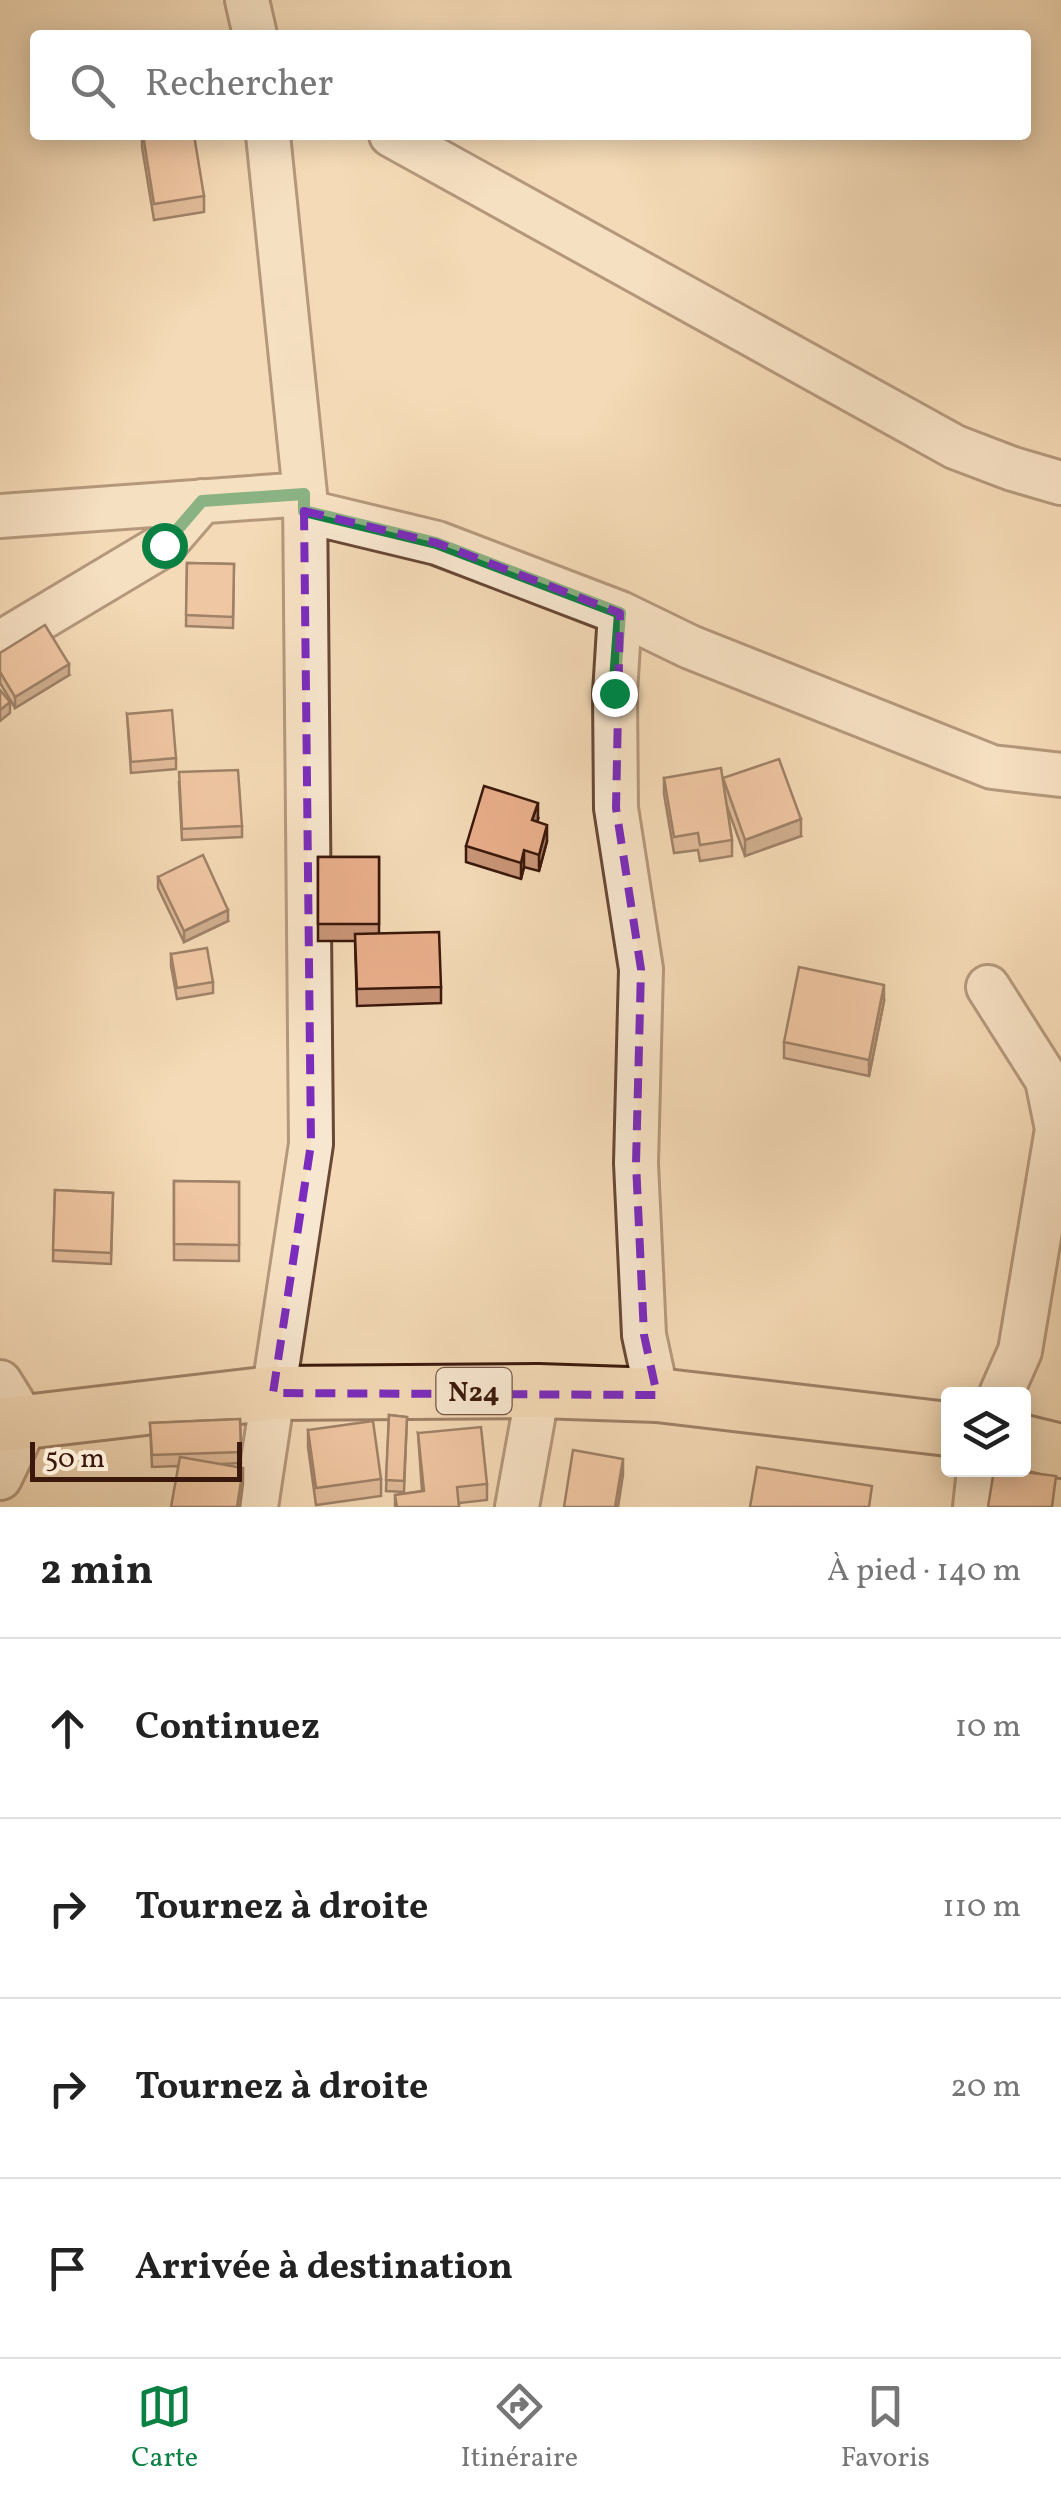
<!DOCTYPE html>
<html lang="fr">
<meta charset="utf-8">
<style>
:root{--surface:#fff;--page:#f6f6f6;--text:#222;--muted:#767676;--line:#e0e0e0;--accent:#0b8043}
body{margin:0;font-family:Vollkorn,serif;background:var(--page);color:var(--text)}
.controls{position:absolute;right:30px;bottom:30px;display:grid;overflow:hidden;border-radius:10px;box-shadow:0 5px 25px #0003}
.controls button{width:90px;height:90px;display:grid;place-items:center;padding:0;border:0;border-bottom:2px solid var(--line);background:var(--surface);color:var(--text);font:50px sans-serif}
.scale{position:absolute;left:30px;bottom:25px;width:212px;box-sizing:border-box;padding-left:10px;border:5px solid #3a180b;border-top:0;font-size:28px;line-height:35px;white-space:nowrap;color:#3a180b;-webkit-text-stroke:8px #f8e7d0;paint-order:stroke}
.stop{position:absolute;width:30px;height:30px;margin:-22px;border:8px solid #0b8043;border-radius:50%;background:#fff}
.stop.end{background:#0b8043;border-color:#fff;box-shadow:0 2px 10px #0008}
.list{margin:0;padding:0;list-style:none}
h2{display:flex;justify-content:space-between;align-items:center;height:130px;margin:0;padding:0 40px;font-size:42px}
h2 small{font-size:32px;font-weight:400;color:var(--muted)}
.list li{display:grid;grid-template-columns:65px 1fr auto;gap:30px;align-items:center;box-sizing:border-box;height:180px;padding:0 40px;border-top:2px solid var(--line)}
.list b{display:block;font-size:38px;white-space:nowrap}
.list em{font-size:32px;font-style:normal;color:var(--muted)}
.icon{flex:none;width:55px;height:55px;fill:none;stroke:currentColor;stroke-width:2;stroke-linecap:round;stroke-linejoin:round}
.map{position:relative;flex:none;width:1061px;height:1507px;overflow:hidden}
.search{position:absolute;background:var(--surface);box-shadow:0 5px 25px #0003;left:30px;right:30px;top:30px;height:110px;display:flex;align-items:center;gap:25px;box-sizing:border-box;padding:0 35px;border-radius:10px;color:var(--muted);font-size:38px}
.sheet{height:850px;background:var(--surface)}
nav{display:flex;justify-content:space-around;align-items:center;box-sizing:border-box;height:140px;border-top:2px solid var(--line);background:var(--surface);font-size:28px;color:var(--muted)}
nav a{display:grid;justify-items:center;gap:5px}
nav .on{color:var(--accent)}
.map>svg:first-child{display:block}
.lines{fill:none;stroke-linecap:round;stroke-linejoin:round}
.minor-casing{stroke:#684836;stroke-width:48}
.major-casing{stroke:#3a180b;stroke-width:58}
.minor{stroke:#f8e7d0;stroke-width:42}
.major{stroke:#f4dab7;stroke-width:52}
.wall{fill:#c99678;stroke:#3a180b;stroke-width:2.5}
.shaded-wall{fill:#a47a62;stroke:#3a180b;stroke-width:2.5}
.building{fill:#eaaf8c;stroke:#3a180b;stroke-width:2.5}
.route{stroke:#0b8043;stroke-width:12}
.marked{fill:none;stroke:#7b2cbf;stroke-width:8;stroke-dasharray:20 12;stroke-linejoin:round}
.labels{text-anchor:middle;stroke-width:8;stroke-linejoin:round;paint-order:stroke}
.shield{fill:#f8e7d0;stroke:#735646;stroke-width:2.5}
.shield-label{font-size:28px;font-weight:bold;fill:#3a180b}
</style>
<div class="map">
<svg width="1061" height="1507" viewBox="0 0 1061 1507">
<rect width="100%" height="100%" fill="#f4dab7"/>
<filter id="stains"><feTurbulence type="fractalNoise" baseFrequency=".002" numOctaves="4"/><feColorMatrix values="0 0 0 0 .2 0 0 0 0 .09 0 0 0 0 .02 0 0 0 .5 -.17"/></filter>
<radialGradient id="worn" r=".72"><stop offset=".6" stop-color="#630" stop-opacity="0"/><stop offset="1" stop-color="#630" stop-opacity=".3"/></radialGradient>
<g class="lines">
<defs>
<path id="minor" d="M247 0 255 35
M391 135 955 447 1013 469 1061 483
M304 511 437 543 620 613 690 647 992 767 1061 775
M0 516 305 494
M620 613 615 693 616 808 641 969 636 1163 644 1335 657 1395
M0 643 164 545 202 501
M988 987 1047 1080 1057 1129 1020 1351 1001 1394
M0 1382 26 1424 0 1478
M256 1507 311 1144 305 494 268 135
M517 1507 538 1391
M975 1507 979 1470"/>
<path id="major" d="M0 1425 273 1393 538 1391 657 1395 948 1429
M1024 1442 1061 1451"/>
</defs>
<use href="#minor" class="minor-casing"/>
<use href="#major" class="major-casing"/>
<use href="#minor" class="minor"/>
<use href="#major" class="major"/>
</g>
<path class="wall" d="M142 135 204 196V212L154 220 142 147Z
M187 563 234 564 233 628 186 626Z
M0 653 69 675 15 708 0 683Z
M127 714 176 758V769L131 773Z
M664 778 723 784V778L801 836 745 856 726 804 732 840V856L700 861 698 850 674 853 664 794Z
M179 783 242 826V837L182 840Z
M538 819 537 822 547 841 539 871 524 867 521 879 466 862V846Z
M318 857H379V933L441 987V1003L357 1006 355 941H318Z
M158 877 228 921 184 942 158 888Z
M171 954 213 982V993L177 999 171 966Z
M884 1001 869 1076 784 1058V1042Z
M174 1181 239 1182V1261L174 1260Z
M55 1190 113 1193 111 1264 53 1261Z
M389 1415 407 1417 404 1492 386 1491Z
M240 1419 241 1463 220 1464 243 1484 178 1466 152 1467 150 1423Z
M308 1430 381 1479V1496L316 1505 308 1447Z
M418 1433 487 1484V1500L459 1503V1507H395V1495L422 1491Z"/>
<path class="shaded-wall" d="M69 664V675L15 708V697Z
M10 702V713L0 721V710Z
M538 803V819L532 837V820Z
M801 819V836L745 856V840Z
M547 825V841L539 871V855Z
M524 850V867L521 879V863Z
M228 910V921L184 942V931Z
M884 985V1001L869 1076V1060Z
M623 1459V1475L618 1507H615Z
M243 1468V1484L240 1507H237Z"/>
<path class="building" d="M143 135H194L204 196 154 204Z
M187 563 234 564 233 617 186 615Z
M45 625 69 664 15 697 0 672V653Z
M0 690 10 702 0 710Z
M172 710 176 758 131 762 127 714Z
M779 759 801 819 745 840 723 778Z
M721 768 732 840 700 845 698 833 674 837 664 778Z
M238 770 242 826 182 829 179 772Z
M484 786 538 803 532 820 547 825 539 855 524 850 521 863 466 846Z
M203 855 228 910 184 931 158 877Z
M318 857H379V924H318Z
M439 932 441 987 357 989 355 934Z
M207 948 213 982 177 988 171 954Z
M799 967 884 985 869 1060 784 1042Z
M174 1181 239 1182V1245L174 1244Z
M55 1190 113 1193 111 1253 53 1250Z
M389 1415 407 1417 404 1481 386 1480Z
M240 1419 241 1452 152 1455 150 1423Z
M373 1421 381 1479 316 1488 308 1430Z
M481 1427 487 1484 457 1487 459 1507H397L395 1495 424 1491 418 1433Z
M573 1450 623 1459 615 1507H564Z
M180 1457 243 1468 237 1507H171Z
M757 1467 872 1486 869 1507H750Z
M994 1470H1009L1056 1476 1052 1507H988Z"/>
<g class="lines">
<path class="route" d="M164 545 202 501 304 494V511L436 543 620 613 614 693"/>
</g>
<path d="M0 0H1061V1507H0ZM304 511 437 543 620 613 616 808 641 969 636 1163 644 1335 657 1395 273 1393 311 1144Z" fill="#f4dab7" fill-opacity=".55" fill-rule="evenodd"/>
<path class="marked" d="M304 511 437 543 620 613 616 808 641 969 636 1163 644 1335 657 1395 273 1393 311 1144Z"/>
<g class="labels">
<rect class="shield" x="436.5" y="1368" width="75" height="46" rx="8"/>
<g class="shield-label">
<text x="474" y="1401">N24</text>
</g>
</g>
<rect width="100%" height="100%" filter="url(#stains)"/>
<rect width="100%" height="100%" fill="url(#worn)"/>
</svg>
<div class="controls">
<button><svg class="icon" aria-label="layers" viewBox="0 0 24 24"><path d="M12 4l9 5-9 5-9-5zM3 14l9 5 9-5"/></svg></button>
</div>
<div class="scale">50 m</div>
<div class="stop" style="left:164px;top:545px"></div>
<div class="stop end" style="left:614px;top:693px"></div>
<div class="search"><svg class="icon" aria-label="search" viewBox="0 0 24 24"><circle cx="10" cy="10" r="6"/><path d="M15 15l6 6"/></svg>Rechercher</div>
</div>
<section class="sheet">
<h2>2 min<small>À pied · 140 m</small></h2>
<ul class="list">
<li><svg class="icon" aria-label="ahead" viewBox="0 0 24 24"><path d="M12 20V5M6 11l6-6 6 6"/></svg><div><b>Continuez</b></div><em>10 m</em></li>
<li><svg class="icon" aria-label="right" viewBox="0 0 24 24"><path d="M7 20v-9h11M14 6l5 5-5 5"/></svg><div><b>Tournez à droite</b></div><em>110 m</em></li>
<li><svg class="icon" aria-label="right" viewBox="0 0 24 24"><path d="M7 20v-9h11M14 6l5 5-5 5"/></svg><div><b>Tournez à droite</b></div><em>20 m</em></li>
<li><svg class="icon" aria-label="arrive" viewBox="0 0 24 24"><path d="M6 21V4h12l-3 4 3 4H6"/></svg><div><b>Arrivée à destination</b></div></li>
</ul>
</section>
<nav>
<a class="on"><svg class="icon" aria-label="map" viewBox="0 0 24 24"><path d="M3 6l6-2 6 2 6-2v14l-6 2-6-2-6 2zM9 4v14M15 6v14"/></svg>Carte</a>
<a><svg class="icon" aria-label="directions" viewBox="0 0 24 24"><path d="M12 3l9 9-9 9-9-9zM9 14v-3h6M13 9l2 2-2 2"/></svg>Itinéraire</a>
<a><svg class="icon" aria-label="saved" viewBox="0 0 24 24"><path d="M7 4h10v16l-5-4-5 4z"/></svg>Favoris</a>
</nav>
